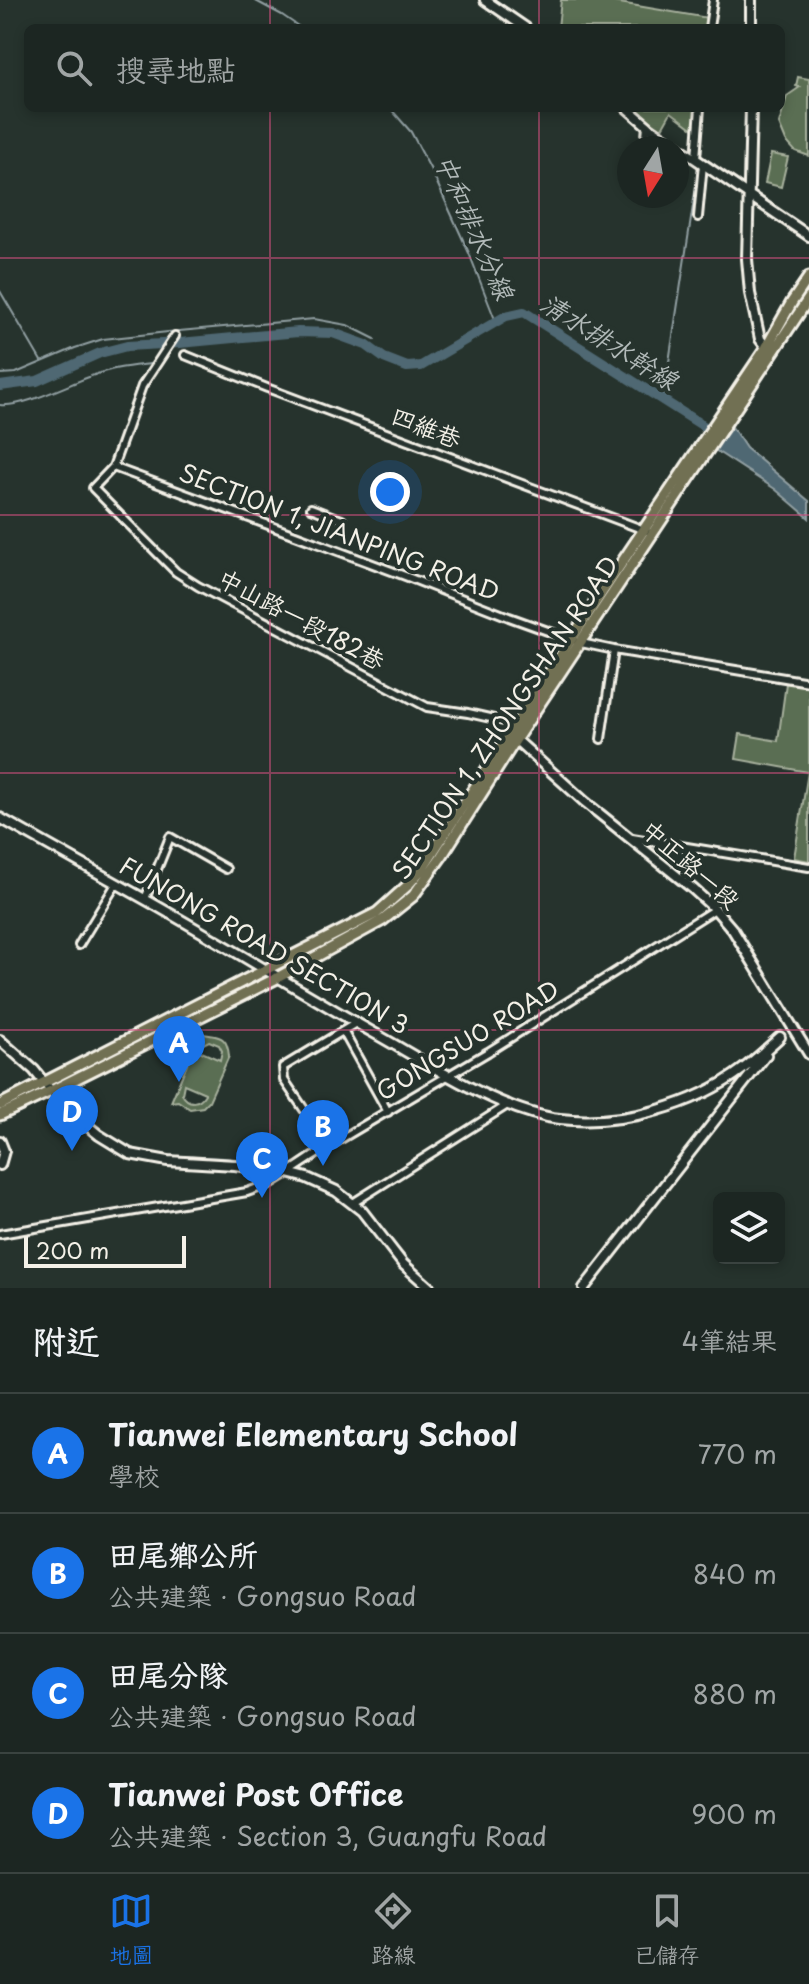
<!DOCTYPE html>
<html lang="zh-TW">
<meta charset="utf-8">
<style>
:root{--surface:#1c2622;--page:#29322f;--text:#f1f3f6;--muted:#a0a5a5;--line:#3a4340;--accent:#1a73e8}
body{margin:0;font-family:"Playpen Sans","LXGW WenKai TC",sans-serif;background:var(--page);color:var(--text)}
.controls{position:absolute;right:24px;bottom:24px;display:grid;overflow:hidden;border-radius:12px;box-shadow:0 4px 12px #0003}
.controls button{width:72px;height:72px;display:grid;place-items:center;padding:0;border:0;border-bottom:2px solid var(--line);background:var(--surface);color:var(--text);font:40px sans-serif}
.compass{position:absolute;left:617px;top:136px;width:72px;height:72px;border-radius:50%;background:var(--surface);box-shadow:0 4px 12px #0003;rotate:191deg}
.scale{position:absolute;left:24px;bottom:20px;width:162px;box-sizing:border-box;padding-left:8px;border:4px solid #f4f1e8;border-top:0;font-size:22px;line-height:28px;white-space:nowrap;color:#f4f1e8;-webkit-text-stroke:6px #26332d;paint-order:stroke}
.you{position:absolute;left:390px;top:492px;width:28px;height:28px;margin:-20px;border:6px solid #fff;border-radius:50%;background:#1a73e8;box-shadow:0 0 0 12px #1a73e833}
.badge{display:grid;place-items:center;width:52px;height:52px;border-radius:50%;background:var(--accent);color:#fff;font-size:26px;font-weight:700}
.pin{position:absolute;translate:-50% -66px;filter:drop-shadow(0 2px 4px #0008)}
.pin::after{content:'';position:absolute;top:42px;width:28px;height:24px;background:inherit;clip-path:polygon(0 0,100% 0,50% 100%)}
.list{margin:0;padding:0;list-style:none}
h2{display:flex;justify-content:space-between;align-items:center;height:104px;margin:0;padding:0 32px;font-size:34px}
h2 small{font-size:26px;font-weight:400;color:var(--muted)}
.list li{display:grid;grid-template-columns:52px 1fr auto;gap:24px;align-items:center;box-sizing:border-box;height:120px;padding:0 32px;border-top:2px solid var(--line)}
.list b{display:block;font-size:30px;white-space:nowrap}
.list p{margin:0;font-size:26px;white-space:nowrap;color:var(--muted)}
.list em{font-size:26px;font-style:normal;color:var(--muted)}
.icon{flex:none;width:44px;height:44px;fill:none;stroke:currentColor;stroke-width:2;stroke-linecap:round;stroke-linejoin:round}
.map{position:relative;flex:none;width:809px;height:1288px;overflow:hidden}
.search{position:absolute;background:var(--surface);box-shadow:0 4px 12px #0003;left:24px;right:24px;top:24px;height:88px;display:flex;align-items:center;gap:20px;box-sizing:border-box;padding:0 28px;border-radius:12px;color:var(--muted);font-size:30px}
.sheet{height:584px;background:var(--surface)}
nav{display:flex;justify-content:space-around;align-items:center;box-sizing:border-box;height:112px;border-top:2px solid var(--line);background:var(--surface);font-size:22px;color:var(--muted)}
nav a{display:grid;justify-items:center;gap:4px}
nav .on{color:var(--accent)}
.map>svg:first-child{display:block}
.green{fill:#5a6e52;stroke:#a7b09d;stroke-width:2;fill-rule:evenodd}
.water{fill:#4f6873;stroke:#919fa2;stroke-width:2}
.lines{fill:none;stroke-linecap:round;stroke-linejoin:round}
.stream{stroke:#919fa2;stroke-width:2}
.river{stroke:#4f6873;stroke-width:10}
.street-casing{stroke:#f4f1e8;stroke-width:12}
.secondary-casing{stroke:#f4f1e8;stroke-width:14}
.primary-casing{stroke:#f4f1e8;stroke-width:15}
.street{stroke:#26332d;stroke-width:6}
.secondary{stroke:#26332d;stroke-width:8}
.primary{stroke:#716f52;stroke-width:9}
.grid{fill:none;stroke:#ce4e7e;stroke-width:2;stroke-opacity:0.55}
.labels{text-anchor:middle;stroke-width:8;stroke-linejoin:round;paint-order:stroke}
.street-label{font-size:24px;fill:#f4f1e8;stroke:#26332d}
.water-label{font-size:26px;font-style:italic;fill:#b2bab9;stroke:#26332d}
</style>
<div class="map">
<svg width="809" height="1288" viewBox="0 0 809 1288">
<rect width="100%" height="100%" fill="#26332d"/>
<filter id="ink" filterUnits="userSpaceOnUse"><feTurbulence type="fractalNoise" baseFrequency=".0125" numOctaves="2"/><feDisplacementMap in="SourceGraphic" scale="16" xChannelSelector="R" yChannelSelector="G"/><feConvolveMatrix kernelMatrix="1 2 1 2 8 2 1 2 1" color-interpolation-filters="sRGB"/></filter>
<g filter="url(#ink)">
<path class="green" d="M561 0H602L708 18 707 28H558Z
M798 77 809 79V156L795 151 786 141 779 124 787 96 800 87 796 86Z
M634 108H697L695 130 671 112 661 130Z
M771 154 788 157 781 187 765 183Z
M786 683 809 686V861L794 858 808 772 736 759 740 734 778 741Z
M200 1033C216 1038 227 1032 229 1056L209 1101 203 1107 190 1109 178 1101 171 1102ZM209 1041 219 1045 222 1051 220 1060 199 1051 201 1045ZM184 1084 205 1093V1094C199 1104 188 1105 182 1094Z"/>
<path class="water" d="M732 427 746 448 809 501V518L775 489 715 450Z"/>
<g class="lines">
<path class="stream" d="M254 0 282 15 301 28
M390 108 411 132 433 174 469 253 496 322
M0 291 41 361
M0 374 16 373 75 348 103 339 168 332 314 319 347 325 375 339
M663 401 698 173
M0 405C25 408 74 381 100 373 116 367 133 366 150 364
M757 855 761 854 809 863
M37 1068 46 1078
M58 1091C77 1113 115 1145 143 1152 169 1158 196 1156 223 1158 245 1160 268 1165 290 1168
M297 1169 303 1170 327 1183
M340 1189 355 1198
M367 1212 420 1274"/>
<path class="river" d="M0 386 37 381 100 353 127 346 180 343 298 332 333 333 366 345 384 358 407 367 421 366 506 316 524 312 716 434"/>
<defs>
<path id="street" d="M709 28 713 0
M645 148 647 125
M696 158 700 108
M698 217 703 164
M185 355 267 388 647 531
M113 467 142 386 175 336
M311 508 342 520
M517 724 468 713 427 707 198 586 176 572 93 488 113 467 405 576 509 617 581 643 614 650 809 682
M601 739 614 650
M632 838 809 867
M145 899 170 837 226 869
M79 945 116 884
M343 1031 388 1112
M329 1146 284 1080 283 1067 356 1023
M353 1203 509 1104
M0 1234 247 1192 272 1183 288 1173 329 1146 488 1052 715 909"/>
<path id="secondary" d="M485 0 526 28
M751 0V28
M627 108 650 128 809 236
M751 108 747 259 750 293 760 339 769 351
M513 737 585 802 693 889 715 909 733 930 809 1054
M0 818C49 846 99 873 148 901 224 944 298 990 374 1033 426 1062 500 1112 560 1119 622 1126 694 1106 743 1069 756 1059 768 1048 780 1037
M0 1040 34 1070 59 1101 78 1118 99 1135 130 1154 168 1161 235 1165 288 1173 307 1178 336 1191 362 1211 403 1264 430 1288
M0 1141 4 1151 0 1165
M584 1288 766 1055"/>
<path id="primary" d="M0 1105 377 913 406 887 421 870 602 592 766 348 792 302 809 277
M0 1115 51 1091 277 978 383 920 413 896 441 857 516 739 809 298"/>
</defs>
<use href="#street" class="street-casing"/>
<use href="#secondary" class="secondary-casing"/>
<use href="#primary" class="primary-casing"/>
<use href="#street" class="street"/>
<use href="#secondary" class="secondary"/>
<use href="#primary" class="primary"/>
</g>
</g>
<path class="grid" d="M270 0V28M539 0V28M270 108V1288M539 108V1288M0 258H809M0 515H809M0 773H809M0 1030H809"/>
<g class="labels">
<g class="street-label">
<text transform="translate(426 428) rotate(21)" y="8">四維巷</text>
<text transform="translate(339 533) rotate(21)" y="8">SECTION 1, JIANPING ROAD</text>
<text transform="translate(301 620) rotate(28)" y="8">中山路一段182巷</text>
<text transform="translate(506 718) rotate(-56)" y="8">SECTION 1, ZHONGSHAN ROAD</text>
<text transform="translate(690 865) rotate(41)" y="8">中正路一段</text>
<text transform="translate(264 946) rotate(30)" y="8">FUNONG ROAD SECTION 3</text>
<text transform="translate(468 1041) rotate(-31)" y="8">GONGSUO ROAD</text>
</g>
<g class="water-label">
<text transform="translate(474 227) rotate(66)" y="9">中和排水分線</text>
<text transform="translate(609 342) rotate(32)" y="9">清水排水幹線</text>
</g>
</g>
</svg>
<div class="controls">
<button><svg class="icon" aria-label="layers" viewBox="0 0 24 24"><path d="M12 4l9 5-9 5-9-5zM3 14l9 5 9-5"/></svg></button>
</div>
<svg class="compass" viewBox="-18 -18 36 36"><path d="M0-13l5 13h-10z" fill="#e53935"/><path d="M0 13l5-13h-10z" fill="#a0a5a5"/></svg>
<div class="scale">200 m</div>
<div class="you"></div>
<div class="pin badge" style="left:179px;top:1082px">A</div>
<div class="pin badge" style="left:323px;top:1166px">B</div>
<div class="pin badge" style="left:262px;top:1198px">C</div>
<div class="pin badge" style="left:72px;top:1151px">D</div>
<div class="search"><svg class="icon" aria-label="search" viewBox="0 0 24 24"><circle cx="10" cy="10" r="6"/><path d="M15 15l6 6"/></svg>搜尋地點</div>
</div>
<section class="sheet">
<h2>附近<small>4筆結果</small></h2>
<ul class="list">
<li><span class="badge">A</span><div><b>Tianwei Elementary School</b><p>學校</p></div><em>770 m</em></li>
<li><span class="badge">B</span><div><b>田尾鄉公所</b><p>公共建築 · Gongsuo Road</p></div><em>840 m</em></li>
<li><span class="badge">C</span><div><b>田尾分隊</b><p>公共建築 · Gongsuo Road</p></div><em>880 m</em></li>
<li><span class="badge">D</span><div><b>Tianwei Post Office</b><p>公共建築 · Section 3, Guangfu Road</p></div><em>900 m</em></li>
</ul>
</section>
<nav>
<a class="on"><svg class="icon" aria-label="map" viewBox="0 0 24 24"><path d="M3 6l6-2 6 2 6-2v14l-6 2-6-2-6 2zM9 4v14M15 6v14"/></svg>地圖</a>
<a><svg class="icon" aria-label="directions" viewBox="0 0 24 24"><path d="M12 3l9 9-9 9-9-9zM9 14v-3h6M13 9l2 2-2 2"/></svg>路線</a>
<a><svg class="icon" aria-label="saved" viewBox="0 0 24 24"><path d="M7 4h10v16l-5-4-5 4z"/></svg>已儲存</a>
</nav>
